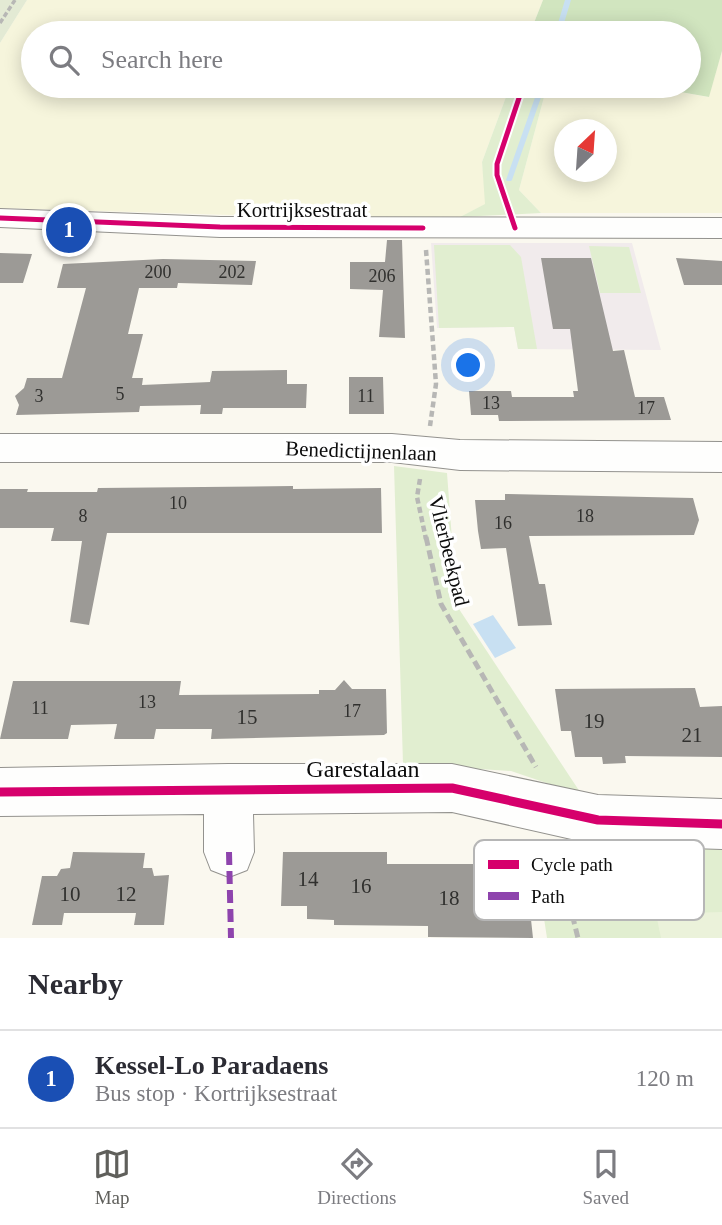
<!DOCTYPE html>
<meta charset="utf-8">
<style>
:root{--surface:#fff;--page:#f7f7f7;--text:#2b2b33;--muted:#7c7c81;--line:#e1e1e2;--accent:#5f5f5b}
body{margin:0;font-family:"Times New Roman",serif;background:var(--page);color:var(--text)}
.compass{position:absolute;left:554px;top:119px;width:63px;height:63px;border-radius:50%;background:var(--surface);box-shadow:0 4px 18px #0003;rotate:25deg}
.you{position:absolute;left:469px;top:366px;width:24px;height:24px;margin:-18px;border:5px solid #fff;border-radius:50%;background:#1a73e8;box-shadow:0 0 0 10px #1a73e833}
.badge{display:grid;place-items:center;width:46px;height:46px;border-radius:50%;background:var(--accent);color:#fff;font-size:23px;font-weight:700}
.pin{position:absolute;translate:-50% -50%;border:4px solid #fff;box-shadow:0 2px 7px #0006}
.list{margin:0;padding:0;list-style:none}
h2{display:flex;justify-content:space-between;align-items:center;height:91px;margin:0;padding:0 28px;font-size:30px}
h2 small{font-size:23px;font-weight:400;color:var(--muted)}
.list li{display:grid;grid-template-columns:46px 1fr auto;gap:21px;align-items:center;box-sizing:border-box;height:98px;padding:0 28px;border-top:2px solid var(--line)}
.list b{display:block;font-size:26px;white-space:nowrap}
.list p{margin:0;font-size:23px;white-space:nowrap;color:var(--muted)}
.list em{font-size:23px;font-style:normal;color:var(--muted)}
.icon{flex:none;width:38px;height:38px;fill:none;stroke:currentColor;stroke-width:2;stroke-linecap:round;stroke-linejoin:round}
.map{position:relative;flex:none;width:722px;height:938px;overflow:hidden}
.search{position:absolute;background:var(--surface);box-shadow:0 4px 18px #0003;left:21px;right:21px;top:21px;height:77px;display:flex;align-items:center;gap:18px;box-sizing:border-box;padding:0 24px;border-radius:38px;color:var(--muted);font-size:26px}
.sheet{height:189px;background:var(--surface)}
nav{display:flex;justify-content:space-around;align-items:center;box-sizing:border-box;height:98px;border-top:2px solid var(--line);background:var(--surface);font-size:19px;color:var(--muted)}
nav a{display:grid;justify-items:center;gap:4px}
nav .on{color:var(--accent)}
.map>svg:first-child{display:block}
.industrial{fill:#f1ebec}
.farmland{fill:#f6f5dc;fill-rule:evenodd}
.green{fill:#e1eed0}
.forest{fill:#d1e5bf}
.cemetery{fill:#e3ead4}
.pitch{fill:#ebf2da}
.water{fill:#c8e0f2}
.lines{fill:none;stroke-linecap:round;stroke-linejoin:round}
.stream{fill:#c8e0f2;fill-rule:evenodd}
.building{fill:#9c9a96}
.minor-casing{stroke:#93928e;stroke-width:2}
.path-far2{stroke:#b7b7b5;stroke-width:3.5;stroke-dasharray:5 2.5;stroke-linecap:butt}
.path-far1{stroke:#b7b7b5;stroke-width:4.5;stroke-dasharray:6 3.5;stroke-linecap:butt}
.path{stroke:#b7b7b5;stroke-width:5;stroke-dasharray:9 4.5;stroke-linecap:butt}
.minor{fill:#fefefd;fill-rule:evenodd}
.quiet{stroke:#8e44ad;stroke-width:6;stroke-dasharray:13 6;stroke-linecap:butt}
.cycleway-far1-casing{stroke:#fff;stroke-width:9}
.cycleway-casing{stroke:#fff;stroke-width:13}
.cycleway-far1{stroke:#d6006c;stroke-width:5}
.cycleway{stroke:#d6006c;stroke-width:9}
.labels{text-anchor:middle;stroke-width:7;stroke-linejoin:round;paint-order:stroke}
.number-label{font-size:18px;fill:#30302e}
.street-label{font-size:21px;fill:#0c0c0c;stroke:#fff}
.near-number-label{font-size:21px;fill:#30302e}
.near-street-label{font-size:24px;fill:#0c0c0c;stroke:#fff}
.key{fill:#fff;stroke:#b6b6b6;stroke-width:2}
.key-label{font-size:19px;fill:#0c0c0c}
</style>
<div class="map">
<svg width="722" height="938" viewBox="0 0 722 938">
<rect width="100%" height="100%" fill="#faf8ef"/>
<path class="industrial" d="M431 243H632L661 350 518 349 514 327 437 328Z"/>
<path class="farmland" d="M27 0H543L530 33H33V86H510L482 162 486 204 460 217H301L0 208V43Z
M722 51V213H541L519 190 547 86H646L708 97ZM564 130H606V172H564Z"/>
<path class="green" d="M510 86H547L519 190 541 213 460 217 485 204 482 162Z
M434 245H510L521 257 537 349H518L514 327 439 328Z
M589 246 629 247 641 293H600Z
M394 466 447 473 457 606 582 795 511 771 403 764Z
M532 840 722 848V938H547Z"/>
<path class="forest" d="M543 0H722V51L709 97 646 86H689V33H530Z"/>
<path class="cemetery" d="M0 0H27L0 43Z"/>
<path class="pitch" d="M722 912V938H661L656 914Z"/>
<path class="water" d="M493 615 516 648 495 658 473 624Z"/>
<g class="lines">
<path class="stream" d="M565 0H571L561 33H555Z
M539 86H545L512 180 511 181H507L506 180Z"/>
</g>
<path class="building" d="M387 240H402L405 338 379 337 383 290 350 289V262H385Z
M0 253 32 254 23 283H0Z
M541 258H591L613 351 624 350 635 397H664L671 420 499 421 498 415H471L469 391H511L512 397H574L573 391H578L570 329H553Z
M676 258 722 261V285H684Z
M163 259 256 261 252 285 178 283 177 288H139L128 334H143L132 378H143L142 385 210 382 212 371 287 370V384H307L306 408H223L222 414H200L201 405 140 406 139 412 16 415 19 405 15 396 24 388 27 378H62L86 288H57L63 264Z
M349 377H383L384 414H349Z
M293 486V489L381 488 382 533H107L89 625 70 622 82 541H51L54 528H0V489H28L27 492H97L98 488Z
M505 494 693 498 699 520 694 535 529 536 539 584H545L552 625 518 626 506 548 481 549 478 531 475 500H505Z
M344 680 352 689H386L387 733 384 735 211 739 212 729H156L154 739H114L117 724 71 725 68 739H0L13 681H181L179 695 319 694V690H335Z
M695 688 700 707 722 706V757L625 756 626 763 603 764 602 757H575L571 731H561L555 689Z
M73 852 145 853 143 868H152L154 876 169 875 164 925H134L136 913H64L62 925H32L42 876H57L61 869 70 868Z
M283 852H387V864H525L533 938 428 937V926L334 925V920L307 919V906H281Z"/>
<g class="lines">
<defs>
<path id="minor" d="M0 209 220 217 722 218V238L220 237 0 227Z
M0 434H392L460 440 722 442V472L460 470 392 462H0Z
M228 764H452L598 795 722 799V849L598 845 452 812 253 814 254 852 247 870 229 877 211 870 204 852V814L0 816V768Z"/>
</defs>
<use href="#minor" class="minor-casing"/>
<path class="path-far2" d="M0 23 15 0"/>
<path class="path-far1" d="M426 250 436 384 430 426
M420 479 417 497 426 539"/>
<path class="path" d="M426 537 441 604 536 767
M556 850 578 938"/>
<use href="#minor" class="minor"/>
<path class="quiet" d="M229 852 231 938"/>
<defs>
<path id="cycleway-far1" d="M0 218 220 227 423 228
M515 228 497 175V164L523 86"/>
<path id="cycleway" d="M0 792 452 788 598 820 722 824"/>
</defs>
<use href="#cycleway-far1" class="cycleway-far1-casing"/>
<use href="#cycleway" class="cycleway-casing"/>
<use href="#cycleway-far1" class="cycleway-far1"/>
<use href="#cycleway" class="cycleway"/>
</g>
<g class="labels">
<g class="number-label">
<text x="158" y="278">200</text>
<text x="232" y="278">202</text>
<text x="382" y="282">206</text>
<text x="120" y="400">5</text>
<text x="39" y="402">3</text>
<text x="366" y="402">11</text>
<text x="491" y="409">13</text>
<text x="646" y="414">17</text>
<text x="178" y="509">10</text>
<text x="83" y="522">8</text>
<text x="585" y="522">18</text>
<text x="503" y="529">16</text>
<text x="147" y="708">13</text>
<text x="40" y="714">11</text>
<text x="352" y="717">17</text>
</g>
<g class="street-label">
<text x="302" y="217">Kortrijksestraat</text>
<text transform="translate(361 451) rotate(2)" y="7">Benedictijnenlaan</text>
<text transform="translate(449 551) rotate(76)" y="7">Vlierbeekpad</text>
</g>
<g class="near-number-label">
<text x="247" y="724">15</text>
<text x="594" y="728">19</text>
<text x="692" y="742">21</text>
<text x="308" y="886">14</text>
<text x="361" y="893">16</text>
<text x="70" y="901">10</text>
<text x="126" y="901">12</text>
<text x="449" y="905">18</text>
</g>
<g class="near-street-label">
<text x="363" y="777">Garestalaan</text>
</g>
</g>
<rect x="474" y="840" width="230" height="80" rx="10" class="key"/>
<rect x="488" y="860" width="31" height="9" fill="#d6006c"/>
<rect x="488" y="892" width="31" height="8" fill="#8e44ad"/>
<g class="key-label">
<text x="531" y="871">Cycle path</text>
<text x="531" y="903">Path</text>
</g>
</svg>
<svg class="compass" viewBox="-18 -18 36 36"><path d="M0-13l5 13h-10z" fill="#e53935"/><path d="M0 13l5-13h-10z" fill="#7c7c81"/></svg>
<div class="you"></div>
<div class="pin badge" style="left:69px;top:230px;background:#1a4fb4">1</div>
<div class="search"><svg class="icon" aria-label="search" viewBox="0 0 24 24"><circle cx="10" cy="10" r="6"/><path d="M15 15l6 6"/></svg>Search here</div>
</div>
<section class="sheet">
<h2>Nearby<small></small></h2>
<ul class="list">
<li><span class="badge" style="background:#1a4fb4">1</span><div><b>Kessel-Lo Paradaens</b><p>Bus stop · Kortrijksestraat</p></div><em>120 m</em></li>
</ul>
</section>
<nav>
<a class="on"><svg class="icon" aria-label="map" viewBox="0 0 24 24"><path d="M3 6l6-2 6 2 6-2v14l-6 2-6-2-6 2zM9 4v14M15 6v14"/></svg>Map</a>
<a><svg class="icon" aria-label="directions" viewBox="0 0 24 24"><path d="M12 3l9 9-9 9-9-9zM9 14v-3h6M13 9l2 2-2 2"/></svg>Directions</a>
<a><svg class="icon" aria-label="saved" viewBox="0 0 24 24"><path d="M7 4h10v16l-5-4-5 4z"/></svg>Saved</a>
</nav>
